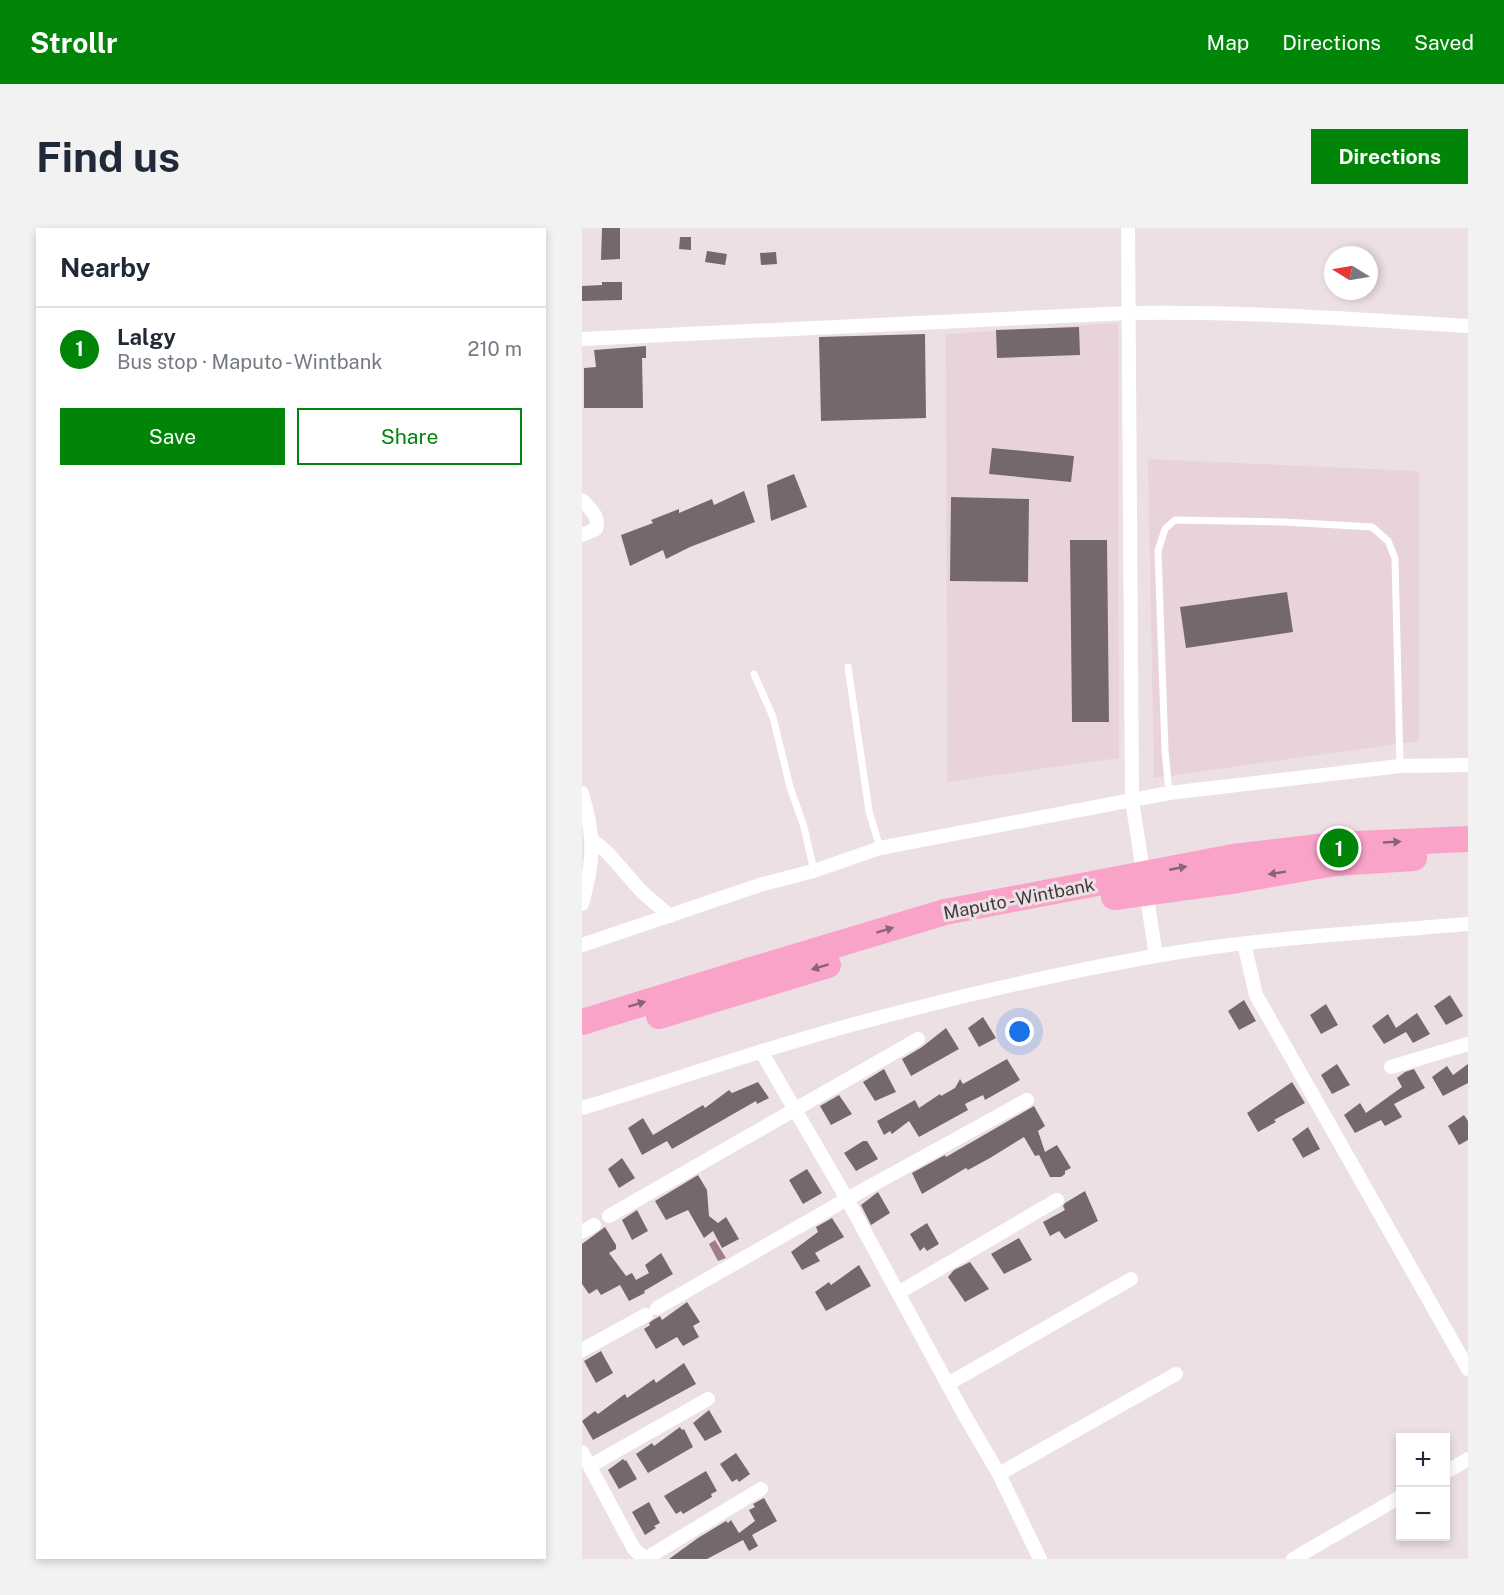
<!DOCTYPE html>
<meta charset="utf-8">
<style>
:root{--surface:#fff;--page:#f2f2f3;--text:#1f2937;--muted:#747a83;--line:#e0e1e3;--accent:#008508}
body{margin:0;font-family:"Public Sans",sans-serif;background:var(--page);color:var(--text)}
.controls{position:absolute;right:18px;bottom:18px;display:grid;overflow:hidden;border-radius:0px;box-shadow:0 3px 9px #0003}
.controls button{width:54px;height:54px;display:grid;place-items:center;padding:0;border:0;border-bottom:2px solid var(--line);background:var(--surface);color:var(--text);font:30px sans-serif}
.compass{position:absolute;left:742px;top:18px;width:54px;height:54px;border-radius:50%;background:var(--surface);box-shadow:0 3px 9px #0003;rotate:281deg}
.you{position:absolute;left:438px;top:804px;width:21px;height:21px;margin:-15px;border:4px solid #fff;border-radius:50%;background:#1a73e8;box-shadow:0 0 0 9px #1a73e833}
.badge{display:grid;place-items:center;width:39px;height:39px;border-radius:50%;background:var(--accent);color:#fff;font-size:20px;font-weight:700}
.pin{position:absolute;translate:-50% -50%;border:3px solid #fff;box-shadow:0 2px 6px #0006}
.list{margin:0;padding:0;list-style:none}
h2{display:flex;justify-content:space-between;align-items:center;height:78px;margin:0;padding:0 24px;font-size:26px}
h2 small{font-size:20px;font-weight:400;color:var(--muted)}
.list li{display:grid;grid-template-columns:39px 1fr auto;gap:18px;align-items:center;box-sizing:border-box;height:84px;padding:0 24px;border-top:2px solid var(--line)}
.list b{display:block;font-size:22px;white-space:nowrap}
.list p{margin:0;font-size:20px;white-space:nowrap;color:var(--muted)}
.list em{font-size:20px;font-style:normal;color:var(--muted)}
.actions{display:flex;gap:12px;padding:18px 24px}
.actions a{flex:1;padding:14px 0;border:2px solid var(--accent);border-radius:0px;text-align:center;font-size:21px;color:var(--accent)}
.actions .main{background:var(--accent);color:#fff}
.map{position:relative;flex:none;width:886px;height:1331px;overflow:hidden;border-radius:0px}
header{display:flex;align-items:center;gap:36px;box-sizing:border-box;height:84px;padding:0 30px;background:var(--accent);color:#fff}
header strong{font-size:28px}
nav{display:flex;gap:33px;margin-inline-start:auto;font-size:21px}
.intro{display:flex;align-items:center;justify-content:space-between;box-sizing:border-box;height:144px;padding:0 36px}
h1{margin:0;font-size:42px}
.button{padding:15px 27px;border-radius:0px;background:var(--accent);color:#fff;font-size:21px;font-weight:700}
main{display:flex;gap:36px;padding:0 36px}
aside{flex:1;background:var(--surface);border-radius:0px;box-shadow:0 3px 9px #0003}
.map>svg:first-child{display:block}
.built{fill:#e8d3db}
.water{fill:#a17d8b}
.building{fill:#74686d}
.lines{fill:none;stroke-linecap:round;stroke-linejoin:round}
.lane{stroke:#fff;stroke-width:7}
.street{stroke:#fff;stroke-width:14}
.highway{stroke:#f9a3c8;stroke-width:26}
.oneway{fill:#896473}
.labels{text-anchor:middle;stroke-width:6;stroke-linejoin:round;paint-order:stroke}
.street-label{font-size:18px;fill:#3f3a3b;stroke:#ede0e5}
</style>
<header>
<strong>Strollr</strong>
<nav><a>Map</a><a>Directions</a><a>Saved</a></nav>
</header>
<div class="intro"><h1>Find us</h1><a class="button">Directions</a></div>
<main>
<aside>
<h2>Nearby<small></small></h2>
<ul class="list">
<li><span class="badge">1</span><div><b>Lalgy</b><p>Bus stop · Maputo - Wintbank</p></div><em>210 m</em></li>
</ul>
<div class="actions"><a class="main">Save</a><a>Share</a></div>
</aside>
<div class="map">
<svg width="886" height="1331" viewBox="0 0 886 1331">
<rect width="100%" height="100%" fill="#ede0e5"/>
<path class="built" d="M536 95 537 530 365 554 364 106Z
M566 231 837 243V513L572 550Z"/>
<path class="water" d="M133 1012 144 1030 136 1033 127 1016Z"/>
<path class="building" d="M20 0H38V31L19 32Z
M98 9H109V22L97 21Z
M125 23 145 26 143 37 123 34Z
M194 24 195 36 179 37 178 25Z
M20 54H40V72L0 73V58L20 57Z
M497 99 498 127 415 130 414 102Z
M343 106 344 190 239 193 237 109Z
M64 118V130H60L61 180H2V140L14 139 12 122Z
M410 220 492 228 489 254 407 246Z
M212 246 225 279 189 293 185 257Z
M162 263 173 294 108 319 84 331 81 322 48 338 39 307 71 295 69 292 97 281V285L130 271 132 277Z
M369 269 447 271 446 354 368 353Z
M488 312H525L527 494H490Z
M705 364 711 404 604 420 598 379Z
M868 767 881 788 864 797 852 778Z
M662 772 674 793 657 802 646 783Z
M744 776 756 797 739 806 728 787Z
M835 785 848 806 831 815 824 804 802 816 790 798 806 786 814 800Z
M401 789 414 810 397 819 386 800Z
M364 800 377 821 329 848 320 831 340 819Z
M425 831 438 852 403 872 401 867 383 876 386 882 337 909 327 893 310 906 308 903 302 907 295 893 333 872 337 880 358 866 359 868 373 860 378 851 381 856Z
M755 836 768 857 750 866 739 847Z
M886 836V855L861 868 850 849 865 838 871 847Z
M302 841 314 864 293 873 281 854Z
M832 841 843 860 812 876 820 889 803 898 799 892 773 905 762 887 778 875 784 885 820 859 815 850 823 844Z
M176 854 187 870 175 876 174 873 90 921 85 913 60 927 46 900 61 890 71 907 121 877 123 880 147 862 150 865Z
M710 854 723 875 692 892 694 894 676 904 665 885Z
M257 867 270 886 249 897 238 878Z
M452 878 463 898 456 903 463 924 475 917 489 940 483 943V946L479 949H468L457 927 453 928 442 909 408 930 386 942 384 940 340 966 330 945 363 927 364 929Z
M882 887 886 893V912L877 917 866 898Z
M726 899 738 921 721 930 710 911Z
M281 913H285L296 931 274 943 262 925Z
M40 930 53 950 37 960 26 941Z
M225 941 240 965 221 976 207 952Z
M116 947 125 962 127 988 136 995 144 989 157 1011 140 1020 131 1003 122 1010 106 982 84 992 73 973Z
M503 963 516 993 483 1011 477 1003 468 1008 461 994 483 982 481 978 483 975Z
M296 964 308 985 289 997 279 977Z
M55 982 66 1003 50 1012 40 992Z
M250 990 262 1009 233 1025 238 1033 220 1042 209 1024 236 1004 234 999Z
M345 995 357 1016 345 1023 342 1019 338 1023 328 1006Z
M23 999 34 1017V1021L27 1025 44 1048 50 1045 54 1052 67 1045 63 1037 79 1025 91 1046 62 1063 63 1065 47 1073 38 1057 19 1067 15 1061 7 1066 0 1056V1016Z
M437 1010 450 1032 422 1046 409 1026Z
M388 1034 407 1061 383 1074 366 1049 372 1042Z
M277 1037 289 1058 244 1083 233 1064 247 1054 249 1057Z
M105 1074 118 1094 111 1098 117 1109 101 1118 95 1109 74 1121 62 1101 68 1097 67 1095 71 1092 78 1088 80 1092Z
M19 1123 31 1145 14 1155 2 1133Z
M102 1135 114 1156 11 1212 0 1193 13 1183 16 1186 43 1166 45 1170 72 1151 74 1155Z
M127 1182 140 1204 123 1213 111 1195Z
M98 1199 100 1202 102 1201 111 1219 66 1245 54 1226 70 1215 72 1218Z
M154 1225 168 1246 157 1254 155 1251 150 1254 138 1236Z
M41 1231 43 1233 44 1232 55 1251 37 1261 26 1242Z
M124 1243 135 1263 129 1266 130 1269 101 1286 99 1283 94 1286 82 1268Z
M182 1270 195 1293 170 1307 176 1318 167 1323 161 1312 125 1331H87L116 1310 144 1293 146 1295 149 1292 157 1305 173 1293 167 1282 173 1279 171 1276Z
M67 1274 78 1295 72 1298 74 1300 63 1307 50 1284Z"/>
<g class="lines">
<path class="lane" d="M266 439 287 583 298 620
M172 446 191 489 208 559 222 599 232 643
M587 565 583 522 576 323 583 301 593 292 702 294 790 299 806 313 813 330 818 538"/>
<path class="street" d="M546 0 550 572 574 728
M0 111 546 85C659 83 773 91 886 98
M0 272C8 281 18 288 14 301L0 307
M0 565C13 609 12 633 0 676
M10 612 25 624 60 664 88 688
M662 715 674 767 886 1141
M0 717 181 656 232 643 298 620 587 565 818 538 886 537
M179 823 265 971 383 1188 417 1246 458 1331
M809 839 886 816
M0 880C96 851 191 817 288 792 382 767 477 745 573 728 676 710 782 705 886 696
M27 988 336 811
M0 1004 12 997
M316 1065 475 972
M75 1080 265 971 445 872
M0 1122 64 1087
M366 1156 549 1051
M0 1224 52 1321 63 1331 179 1261
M8 1238 126 1171
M864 1244 886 1231
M417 1246 594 1146
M711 1331 818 1269"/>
<path class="highway" d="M532 669 656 652 753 635 832 630
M77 788 246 737
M0 794 166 743 363 684 651 629 752 617 886 611"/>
</g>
<defs><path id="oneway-solid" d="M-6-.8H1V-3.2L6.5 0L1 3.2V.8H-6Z" transform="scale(1.5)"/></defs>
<g class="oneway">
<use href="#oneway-solid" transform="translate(810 614) rotate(-3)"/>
<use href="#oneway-solid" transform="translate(596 640) rotate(-11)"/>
<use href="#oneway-solid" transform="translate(695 645) rotate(171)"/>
<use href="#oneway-solid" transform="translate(303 702) rotate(-17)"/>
<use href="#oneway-solid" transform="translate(238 739) rotate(163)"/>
<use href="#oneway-solid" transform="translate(55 776) rotate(-17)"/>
</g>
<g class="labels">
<g class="street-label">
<text transform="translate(437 671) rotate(-11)" y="6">Maputo - Wintbank</text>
</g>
</g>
</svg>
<div class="controls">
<button>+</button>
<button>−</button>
</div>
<svg class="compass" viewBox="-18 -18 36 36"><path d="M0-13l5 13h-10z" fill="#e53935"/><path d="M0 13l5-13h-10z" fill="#747a83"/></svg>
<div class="you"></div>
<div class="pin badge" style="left:757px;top:620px">1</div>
</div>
</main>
